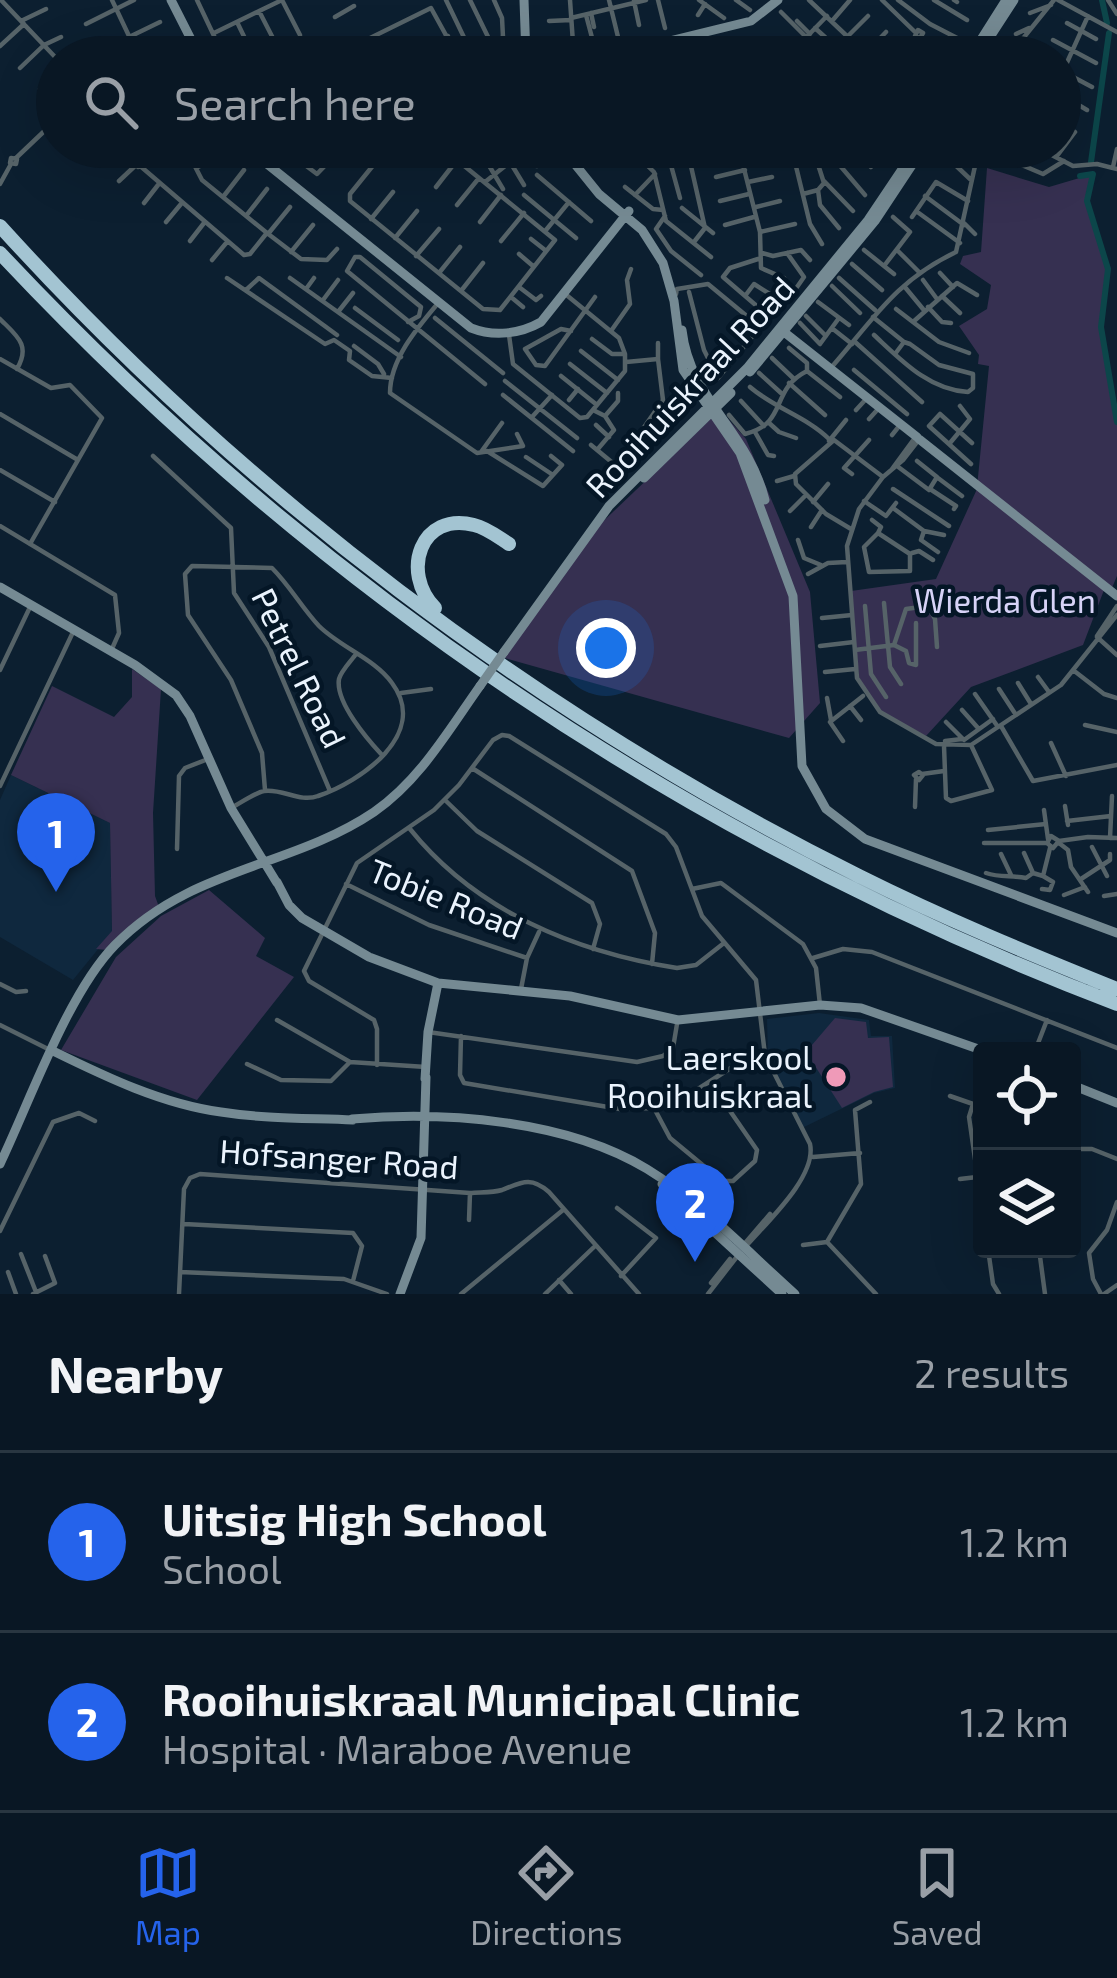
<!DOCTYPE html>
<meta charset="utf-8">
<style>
:root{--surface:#091724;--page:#12202c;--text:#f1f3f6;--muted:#999fa6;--line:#293641;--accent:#2563eb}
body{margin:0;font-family:"Exo 2",sans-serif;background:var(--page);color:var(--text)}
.controls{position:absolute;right:36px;bottom:36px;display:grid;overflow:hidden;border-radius:12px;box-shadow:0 12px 48px #0002}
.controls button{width:108px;height:108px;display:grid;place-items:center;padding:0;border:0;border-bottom:3px solid var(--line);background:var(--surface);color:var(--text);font:60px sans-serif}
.you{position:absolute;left:606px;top:648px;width:42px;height:42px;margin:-30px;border:9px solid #fff;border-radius:50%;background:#1a73e8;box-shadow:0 0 0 18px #1a73e833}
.badge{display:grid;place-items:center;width:78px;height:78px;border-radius:50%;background:var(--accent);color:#fff;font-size:39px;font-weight:700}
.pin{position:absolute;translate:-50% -99px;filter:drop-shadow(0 3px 6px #0008)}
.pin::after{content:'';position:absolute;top:63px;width:42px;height:36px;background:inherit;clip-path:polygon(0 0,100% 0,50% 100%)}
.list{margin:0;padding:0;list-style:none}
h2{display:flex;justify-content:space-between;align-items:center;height:156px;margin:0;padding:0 48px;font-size:51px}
h2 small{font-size:39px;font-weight:400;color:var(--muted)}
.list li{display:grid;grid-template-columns:78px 1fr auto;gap:36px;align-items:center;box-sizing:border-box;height:180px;padding:0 48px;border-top:3px solid var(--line)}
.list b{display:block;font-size:45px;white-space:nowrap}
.list p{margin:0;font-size:39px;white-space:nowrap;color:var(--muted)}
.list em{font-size:39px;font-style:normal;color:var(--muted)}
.icon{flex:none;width:66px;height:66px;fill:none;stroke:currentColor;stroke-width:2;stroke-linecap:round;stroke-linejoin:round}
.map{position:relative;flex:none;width:1117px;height:1294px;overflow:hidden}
.search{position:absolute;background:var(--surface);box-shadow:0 12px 48px #0002;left:36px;right:36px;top:36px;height:132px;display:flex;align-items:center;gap:30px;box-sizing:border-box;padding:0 42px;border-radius:66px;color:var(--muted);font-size:45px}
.sheet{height:516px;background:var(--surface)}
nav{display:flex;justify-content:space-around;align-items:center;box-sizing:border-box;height:168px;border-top:3px solid var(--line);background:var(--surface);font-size:33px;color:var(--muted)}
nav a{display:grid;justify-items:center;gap:6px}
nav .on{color:var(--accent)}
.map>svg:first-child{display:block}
.built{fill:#0f283e}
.green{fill:#363051}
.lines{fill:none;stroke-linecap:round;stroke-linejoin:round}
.canal{stroke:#0c464a;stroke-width:6}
.street{stroke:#566368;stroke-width:4.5}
.secondary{stroke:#758a93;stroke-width:9}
.highway{stroke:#a3c4d2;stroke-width:14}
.secondary-bridge{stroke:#758a93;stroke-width:9}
.poi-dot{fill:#ef9ab8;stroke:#041626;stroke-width:4.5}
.labels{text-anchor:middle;stroke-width:9;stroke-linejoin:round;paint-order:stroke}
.street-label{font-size:33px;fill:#eaf3fd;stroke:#041626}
.park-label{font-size:33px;fill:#d7d3f7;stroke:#041626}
.poi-label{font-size:33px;fill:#eaf3fd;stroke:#041626;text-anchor:end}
</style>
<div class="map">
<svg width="1117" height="1294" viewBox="0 0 1117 1294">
<rect width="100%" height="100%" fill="#0c1f30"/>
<path class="built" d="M11 775 110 823 112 932 73 980 0 937V800Z
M819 1013 869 1020 871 1036H892L895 1088 874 1093 802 1128 768 1056 767 1019Z"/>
<path class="green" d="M987 168 1049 187 1093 174 1087 201 1108 269 1101 327 1117 422V576L1111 590 977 487 989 366 978 364 979 355 959 326 987 309 991 285 960 264 963 256 981 252Z
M720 410 746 439 810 592 820 703 789 738 501 657 593 531Z
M977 489 1104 590 1083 645 971 687 926 736 881 712 859 678 851 591 936 579Z
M132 669 161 689 153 813 155 896 159 907 108 950 96 949 112 931 110 823 11 775 52 686 114 717 132 697Z
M209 890 265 938 256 956 294 977 197 1100 61 1050 116 957 161 916Z
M835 1018 866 1022 868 1038 889 1037 893 1087 874 1092 842 1108 806 1052Z"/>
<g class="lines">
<path class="canal" d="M1102 0 1107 23
M1091 162 1109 33
M1080 176 1093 174 1087 201 1108 269 1101 327 1117 422"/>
<path class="street" d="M1 0 57 59
M112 0 129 36
M197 0 224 57
M282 0 300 35
M446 0 472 54
M470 0 491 43
M570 0 573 43
M609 0 619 41
M658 0 665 28
M699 0 724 18
M736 0 750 10
M809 0 869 57
M882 0 915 32
M898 0 930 24 961 40
M934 0 967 20
M954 0 957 2
M1058 0 1117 32
M1108 0 1117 14
M634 1 639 25
M259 11 277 46
M781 12 826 57
M591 13 594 27
M1030 13 1051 5
M586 15 595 49
M698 15 705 4
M335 17 354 6
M571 18 646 0
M21 21 46 9
M549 21 571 20
M797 21 810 34
M832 21 850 0
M237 22 254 57
M1067 23 1096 39
M86 24 134 0
M815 28 826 38
M918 30 923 33 920 38 915 36Z
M214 33 282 0
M1016 34 1029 28
M848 36 868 16
M713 39 718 57
M769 39 773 57
M1053 40 1096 63
M742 41 746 57
M0 46 24 24
M536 47 571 39
M758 48 760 57
M424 49 448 36
M686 52 687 57
M866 53 886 32
M88 57 160 22
M149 57 189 43
M168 57 180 47
M363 57 359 47 362 42 431 8 458 57
M465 57 503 37 502 18 494 0
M787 57 827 16
M899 57 917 38
M926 57 933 51 943 57
M1013 57 1016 47 1054 0
M20 68 44 45 61 37
M1060 70 1092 87
M1060 78 1088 16
M40 89 57 72
M1060 94 1087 110
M118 147 244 255 250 254 266 234
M185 147 202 180 267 233 301 259 327 260 337 249
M281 147 317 174 343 147
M388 147 350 194V201L483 309 500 310 555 240 457 160 450 147
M478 147 503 189
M501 147 510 162
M526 147 537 166
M581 147 582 154
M596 147 597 149
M628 147 654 172 666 221 711 257
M850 147 871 167 883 153V147
M867 147 879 159
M955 147 949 159 970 179
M1009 147 1010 160 1043 174 1064 161
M1036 147 1073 166 1097 164 1117 169
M741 150 744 154 741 157 738 154Z
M792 150 810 224 822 244
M813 150 825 148 865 195
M688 153 705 228 694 242
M744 154 770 147
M1057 156 1075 132 1060 121
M420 157 439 147
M741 157 760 232 761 268 784 278
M11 158 17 159 16 164 10 163Z
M16 158 57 119
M669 158 680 198
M100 161 113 147
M138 167 156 157
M1113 167 1117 149
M196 168 226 153
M537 175 591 221
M716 177 745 170
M119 181 136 165
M824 181 853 211
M485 182 510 162 524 185
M748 182 772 177
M0 184 11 164
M436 187 457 160
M625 187 653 209 663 210
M818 190 820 205 839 228
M803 194 818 190 824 183 813 149
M524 195 576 238
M635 195 655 174
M925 196 964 225
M223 197 244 170
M720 201 749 194
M144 203 158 185
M457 205 479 178
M756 207 780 201
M682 208 713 233
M916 211 960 243
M246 216 267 189
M665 216 656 229 671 251 701 275
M893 217 910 232 884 266 894 274
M912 217 936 182 968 201
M371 219 393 192
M166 222 181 204
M480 222 501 195
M964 223 975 234
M725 225 754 217
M546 230 569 202
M760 232 795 224
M268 234 290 207
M395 238 417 211
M531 239 545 250
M190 241 204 223
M501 241 524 213
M864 250 884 266
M898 251 919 272
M291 252 313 225
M762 253 773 256 801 250 810 260
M519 254 533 266
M416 256 439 229
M758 259 730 268 723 277 766 314
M212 260 227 242
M852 264 882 290
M439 273 460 247
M940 273 953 287
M227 278 325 344 334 340 350 351 349 360 372 376 392 378
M290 278 401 357
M839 278 875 310
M923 280 937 299
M832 286 860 313
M904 286 923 309
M519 287 536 300 541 296
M306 289 314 278
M246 290 259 278 337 335
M461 291 483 263
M676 294 677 289 708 284 760 327 718 378 704 350 689 292
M745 296 754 284 781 301 788 300 804 277 787 253
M942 296 960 313
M511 297 523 307
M323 300 338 280
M439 302C418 327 390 359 390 393L477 453 523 446 517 434
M818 302 849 325
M928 307 942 322 951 323
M355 308 398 340
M896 309 939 342 969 353
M338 312 353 293
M806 316 826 336
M873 317 904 342
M435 318 503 373
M0 319C17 336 31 345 17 369
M408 322 419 316 421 307 360 257H355L347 271 485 384
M913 322 957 283 977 295
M800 323 820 344 839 318
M833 329 852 344
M571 331 561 329 525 349 536 365 545 366 595 297
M611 331 630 304 627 280 631 269
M509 335 513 364 580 418 587 417 625 371V354L619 338 564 293
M874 335C901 360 929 390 968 392L973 388V374L939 365 910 344 904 342 895 354
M592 339 612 354H623
M854 341 922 402
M658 343V359
M354 346 378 364 384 374
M789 348 807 363V370
M581 351 618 380
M772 358 793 378
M0 359 51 388 70 385 102 418 30 544
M626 362 658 359 663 400 640 433 642 448
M570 364 607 393
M830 369C873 320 895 281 956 252L979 148
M854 370 907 414
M759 373 781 393
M561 376 597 405
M505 381 577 438
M789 383 825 415
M750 387C774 408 807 417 829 439
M503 395 573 451
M569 400 578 389
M741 401 764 426
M593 410 605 416 614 430 597 450
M856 410 867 398
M0 414 78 460
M729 415 745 434C789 423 769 390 807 371L840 397
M605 416 618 401V393
M532 417 552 395
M869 419 879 408
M768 422 779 432 796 438
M596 425 609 437
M755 432 768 455 774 456
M892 435 900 425
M829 441 846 420
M917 442 903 460 883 477 859 509 847 546 857 678 880 712 936 744 971 745 1061 685 1117 615
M950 443 970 419 960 406
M591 445 614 464
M487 451 543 486 562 465 551 456
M481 452 502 423
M153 456 231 528 234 593 269 647 330 791
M526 457 553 475
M971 464 929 426 940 414 972 443
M897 466 929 490 937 477 917 461
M892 469 914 439
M0 470 55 502
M852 474 844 468 869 440
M938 478 962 496
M777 481 794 476
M893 489 949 526
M930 489 956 506 954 509
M864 501 886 516 896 503
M813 502 828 484
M893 508 924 531 944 535
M790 511 806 495
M872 520 881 527 878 533
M0 526 115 595 119 633 111 651
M811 527 822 510
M851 529 826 514 796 484 795 474 834 440 883 477
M924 531 921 540 938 552
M878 533 910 554V571L869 572 864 547Z
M798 540 804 558 821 565
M912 553 919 551 933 560
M808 574 828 563 847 562
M884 603 890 667 901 684
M865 606 871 674 886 697
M822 618 852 615
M1097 636 1117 606
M1097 637 1117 655
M894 645 906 609 928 606 935 619 937 647
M820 646 854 642
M855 650 894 645 906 651 909 663 916 665V623
M356 654C351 661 341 671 339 679 335 702 368 740 382 755
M0 670 31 605
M1073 670 1104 694 1117 698
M825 672 855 669
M1038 677 1049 692
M1018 683 1031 704
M999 689 1016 715
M401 693 431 689
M975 694 998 727
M827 698 831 720
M850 706 861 720
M962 710 978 728
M946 722 964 740 993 719
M1085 725 1117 732
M1001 726 1033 781 1117 765
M843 741 830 722 863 696
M945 741 962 739
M1051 743 1066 776
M944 746 946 798 951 801 992 790 971 745
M472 768 632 871 655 933 652 964
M919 772 923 775 919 780 914 775Z
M922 774 944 771
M0 786 74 630
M446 801 477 831 592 903 600 924 593 949
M1065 806 1068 825
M915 807 916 779
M231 808C241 803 254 793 264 791 282 788 300 803 318 796 360 782 430 734 392 683 375 659 340 647 319 626 302 608 290 586 272 568L192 566 185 574 188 615 231 680 262 753 265 790
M1044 810 1048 839
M1067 821 1111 816
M410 829C476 911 575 952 677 968L696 965 724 943
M988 830 1046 824
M1110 838 1112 796
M1059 841 1088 837 1117 838
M984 843H1047L1053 848 1059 841 1051 836 1047 843
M1059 843 1068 850 1071 867 1088 892
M1092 847 1107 876
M177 849 179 776 185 768 208 759
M1024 853 1033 873
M1001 854 1011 875
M986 873C1000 878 1011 875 1026 878L1033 873 1043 876 1050 848
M1081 879 1110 860V854
M346 884 429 925 527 958
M692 889 721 883 803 944 816 968 820 1005
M1042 889 1050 890 1053 882 1043 876
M1064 895 1085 887
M1104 896 1117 894
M813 958 843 949 872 952 1117 1048
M0 984 16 992 26 991
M521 989 527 958 539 932
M277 1020 350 1062 426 1067
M0 1025 48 1049
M428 1032 637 1062 663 1056 673 1048 677 1024
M461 1036 460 1075 464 1083 620 1109 654 1108 687 1096 737 1064 765 1055
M1035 1051 1047 1020
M247 1064 281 1080 331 1081 350 1062
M377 1065V1029L374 1020 309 981 304 971 357 863 434 810 459 785 493 740 502 735 509 736 666 834 676 847 702 916 756 980 765 1055 810 1144C817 1176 768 1221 747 1245
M950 1096 973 1104
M982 1106 973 1104 969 1117 982 1208
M654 1108 670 1138 722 1181H733L755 1161 757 1150 710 1082
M1072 1149H1092L1117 1159
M813 1157 860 1153
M960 1179 977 1177
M617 1208 656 1238 621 1276
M469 1220 470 1193
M184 1224 353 1233 362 1246 353 1281
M0 1231 53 1122 79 1113 95 1121
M746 1242 770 1214
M827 1242 861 1184 855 1110 870 1102
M827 1242 876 1294
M803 1245 827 1242
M988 1249 993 1284 999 1294
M1039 1249 1045 1294
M21 1254 36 1292
M8 1272 16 1294
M180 1272 344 1279 387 1294
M559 1280 571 1294
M711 1283 730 1259
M33 1294 55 1283 45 1256
M179 1294 184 1189 190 1178 200 1174 470 1193C480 1192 492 1193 502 1190 522 1182 531 1176 549 1192L639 1294
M461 1294 563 1210
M545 1294 594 1247
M708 1294 739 1254
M1101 1294 1093 1279 1089 1253 1107 1230 1117 1202
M1104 1294 1117 1285"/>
<path class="secondary" d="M171 0 200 57
M524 0 526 57
M604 57 751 21 778 0
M970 57 1006 0
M977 57 1014 0
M246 147 471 328C494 337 520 334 541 322L629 211
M561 147 599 194 642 230 663 263 674 301 683 370 740 453 793 596 802 766 826 809 865 839 1117 933
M682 330C690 400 748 431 765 500
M784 332 917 437
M750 372 875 221 924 147
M919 439 1117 596
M644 478 731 393
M0 587 135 665 176 695 190 716 231 808 277 883
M504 652 609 506 747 368 868 220 917 147
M277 882 289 905 302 918 369 957 438 983 570 996 678 1020 820 1005 861 1008 984 1051
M53 1051C106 1077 162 1104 221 1112 265 1119 309 1118 353 1120
M425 1079 428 1032 438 983
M1072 1085 1117 1103
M352 1119C446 1111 566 1120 647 1169 701 1202 748 1252 795 1294
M0 1164C30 1101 68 993 115 945 191 867 291 868 374 812 420 780 448 731 480 686
M662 1184 782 1294
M400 1294 421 1238 426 1077"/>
<path class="highway" d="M0 226C241 492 537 716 859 876 943 918 1030 954 1117 989
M0 253C315 589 687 840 1117 1004
M435 608C400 572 421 511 474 525 487 528 498 537 509 544"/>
<path class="secondary-bridge" d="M480 686 504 652"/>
</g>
<circle class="poi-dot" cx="836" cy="1077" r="12"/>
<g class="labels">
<g class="street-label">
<text transform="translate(690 387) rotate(-47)" y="12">Rooihuiskraal Road</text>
<text transform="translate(299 668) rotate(64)" y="12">Petrel Road</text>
<text transform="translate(446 899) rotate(22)" y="12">Tobie Road</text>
<text transform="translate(339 1159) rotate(4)" y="12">Hofsanger Road</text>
</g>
<g class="park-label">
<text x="1005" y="613">Wierda Glen</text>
</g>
<g class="poi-label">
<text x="812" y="1070">Laerskool<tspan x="812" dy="38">Rooihuiskraal</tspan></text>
</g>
</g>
</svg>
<div class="controls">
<button><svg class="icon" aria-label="locate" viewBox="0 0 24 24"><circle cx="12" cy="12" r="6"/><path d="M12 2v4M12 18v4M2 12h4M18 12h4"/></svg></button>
<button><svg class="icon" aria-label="layers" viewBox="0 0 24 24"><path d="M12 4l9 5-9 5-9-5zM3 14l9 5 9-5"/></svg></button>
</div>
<div class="you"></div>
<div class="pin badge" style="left:56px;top:892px">1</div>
<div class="pin badge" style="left:695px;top:1262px">2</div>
<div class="search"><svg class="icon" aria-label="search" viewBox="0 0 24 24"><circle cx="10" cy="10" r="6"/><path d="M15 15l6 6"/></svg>Search here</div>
</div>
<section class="sheet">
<h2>Nearby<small>2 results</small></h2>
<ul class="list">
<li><span class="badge">1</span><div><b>Uitsig High School</b><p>School</p></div><em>1.2 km</em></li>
<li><span class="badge">2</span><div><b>Rooihuiskraal Municipal Clinic</b><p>Hospital · Maraboe Avenue</p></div><em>1.2 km</em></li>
</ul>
</section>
<nav>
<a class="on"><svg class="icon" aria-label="map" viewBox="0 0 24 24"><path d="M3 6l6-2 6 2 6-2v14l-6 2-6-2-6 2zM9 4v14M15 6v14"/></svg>Map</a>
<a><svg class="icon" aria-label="directions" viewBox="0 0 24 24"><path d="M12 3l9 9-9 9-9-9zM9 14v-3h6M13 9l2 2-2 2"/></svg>Directions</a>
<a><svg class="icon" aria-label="saved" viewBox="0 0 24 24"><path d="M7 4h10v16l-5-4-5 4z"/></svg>Saved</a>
</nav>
